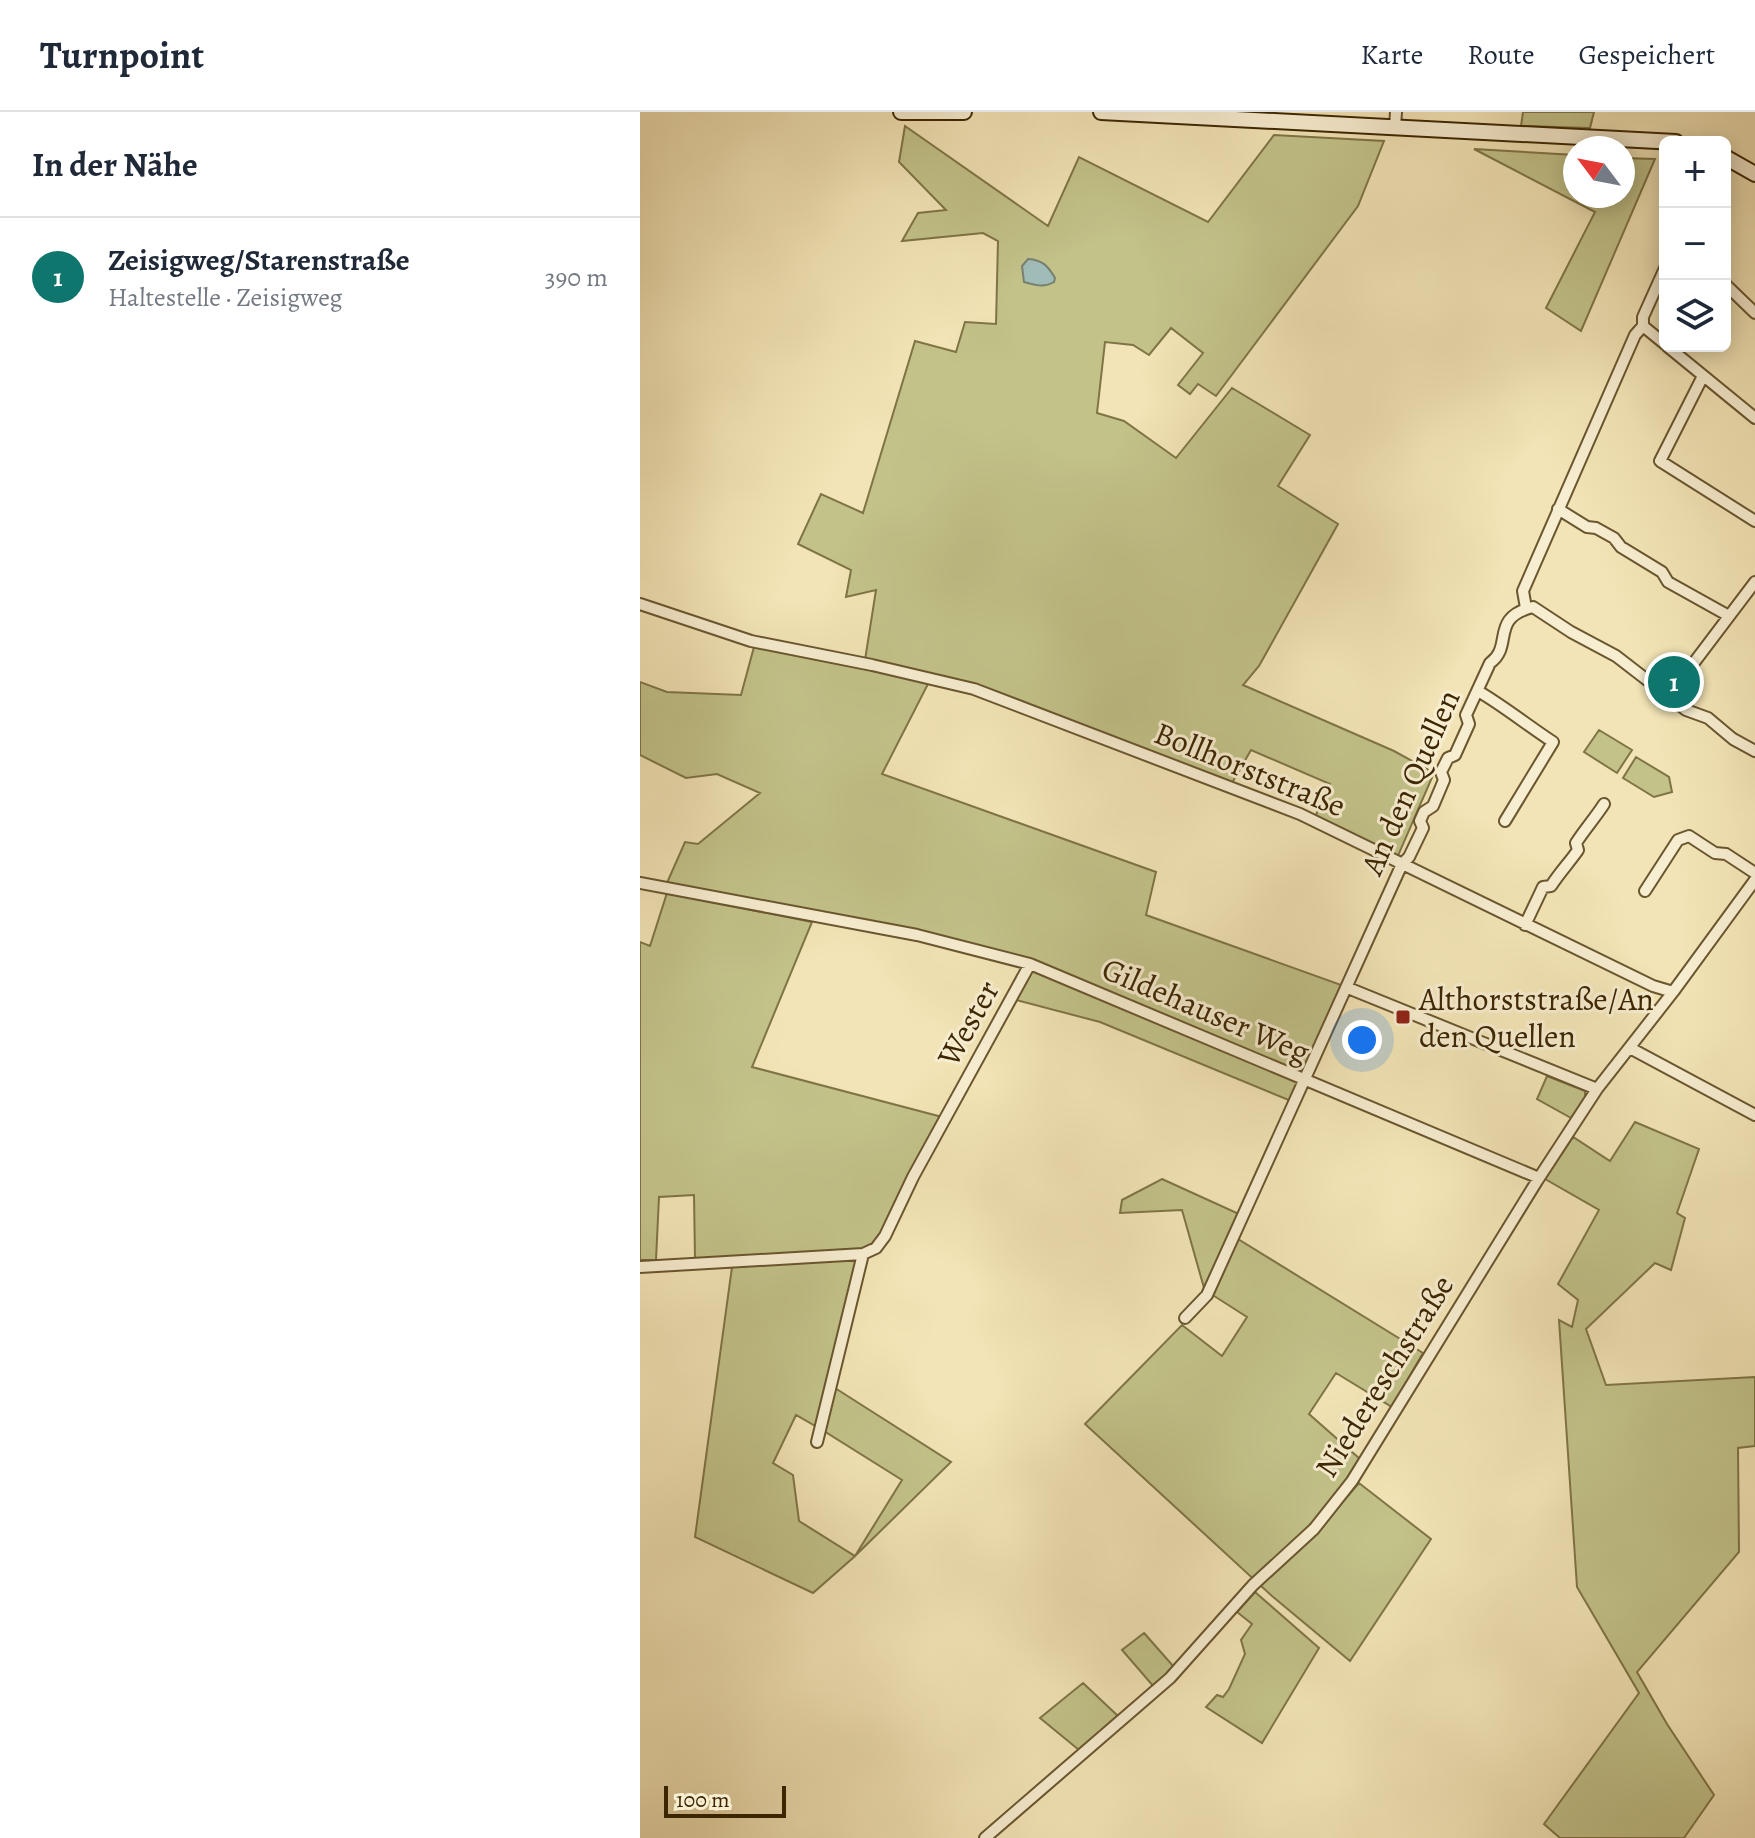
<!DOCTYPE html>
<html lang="de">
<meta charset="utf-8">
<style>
:root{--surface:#fff;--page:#f6f6f7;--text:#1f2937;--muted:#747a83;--line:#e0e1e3;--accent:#0f766e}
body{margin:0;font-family:Alegreya,serif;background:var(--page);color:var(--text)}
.controls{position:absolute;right:24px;top:24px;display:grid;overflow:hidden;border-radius:12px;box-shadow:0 4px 20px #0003}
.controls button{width:72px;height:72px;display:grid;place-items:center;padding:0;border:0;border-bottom:2px solid var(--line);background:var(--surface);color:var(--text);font:40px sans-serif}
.compass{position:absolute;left:923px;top:24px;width:72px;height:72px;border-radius:50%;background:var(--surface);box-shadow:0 4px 20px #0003;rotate:302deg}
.scale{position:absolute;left:24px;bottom:20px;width:122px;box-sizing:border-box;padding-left:8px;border:4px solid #3c2602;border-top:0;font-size:22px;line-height:28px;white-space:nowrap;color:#3c2602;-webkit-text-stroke:6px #f7edd0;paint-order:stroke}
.you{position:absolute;left:722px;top:928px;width:28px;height:28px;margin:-20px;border:6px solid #fff;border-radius:50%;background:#1a73e8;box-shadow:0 0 0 12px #1a73e833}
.badge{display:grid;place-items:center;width:52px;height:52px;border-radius:50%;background:var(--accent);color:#fff;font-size:26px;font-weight:700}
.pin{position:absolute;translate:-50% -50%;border:4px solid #fff;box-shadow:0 2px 8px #0006}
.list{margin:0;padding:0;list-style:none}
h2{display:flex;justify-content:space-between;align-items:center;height:104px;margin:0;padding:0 32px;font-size:34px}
h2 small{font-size:26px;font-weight:400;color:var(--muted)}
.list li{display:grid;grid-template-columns:52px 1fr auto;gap:24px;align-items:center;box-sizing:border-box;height:120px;padding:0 32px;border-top:2px solid var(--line)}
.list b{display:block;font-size:30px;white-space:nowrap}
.list p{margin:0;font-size:26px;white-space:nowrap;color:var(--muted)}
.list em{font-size:26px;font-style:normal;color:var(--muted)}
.icon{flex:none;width:44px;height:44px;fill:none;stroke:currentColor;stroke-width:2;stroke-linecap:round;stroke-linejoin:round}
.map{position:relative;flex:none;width:1115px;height:1726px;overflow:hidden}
header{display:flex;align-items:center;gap:48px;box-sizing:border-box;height:112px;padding:0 40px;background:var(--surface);border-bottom:2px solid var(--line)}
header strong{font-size:38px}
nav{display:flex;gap:44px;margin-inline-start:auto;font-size:28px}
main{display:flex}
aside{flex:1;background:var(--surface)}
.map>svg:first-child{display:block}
.green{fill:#c2c289;stroke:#7f7446;stroke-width:2}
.water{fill:#a0bcb8;stroke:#78806f;stroke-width:2}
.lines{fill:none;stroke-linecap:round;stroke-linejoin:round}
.street-casing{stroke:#6a562f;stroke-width:14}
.secondary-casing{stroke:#3c2602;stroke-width:18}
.street{stroke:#f7edd0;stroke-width:10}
.secondary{stroke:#f7edd0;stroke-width:14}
.poi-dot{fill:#8f2418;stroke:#f7edd0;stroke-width:3}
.labels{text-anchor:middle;stroke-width:6;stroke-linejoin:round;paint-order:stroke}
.street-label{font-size:32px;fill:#3c2602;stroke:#f7edd0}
.poi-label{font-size:32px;fill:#3c2602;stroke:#f7edd0;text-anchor:start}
</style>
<header>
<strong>Turnpoint</strong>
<nav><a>Karte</a><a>Route</a><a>Gespeichert</a></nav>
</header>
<main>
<aside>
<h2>In der Nähe<small></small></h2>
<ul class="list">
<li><span class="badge">1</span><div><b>Zeisigweg/Starenstraße</b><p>Haltestelle · Zeisigweg</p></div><em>390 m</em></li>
</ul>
</aside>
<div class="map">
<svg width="1115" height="1726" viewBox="0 0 1115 1726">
<rect width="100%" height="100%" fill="#f2e4b6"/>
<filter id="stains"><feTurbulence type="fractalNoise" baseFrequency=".0025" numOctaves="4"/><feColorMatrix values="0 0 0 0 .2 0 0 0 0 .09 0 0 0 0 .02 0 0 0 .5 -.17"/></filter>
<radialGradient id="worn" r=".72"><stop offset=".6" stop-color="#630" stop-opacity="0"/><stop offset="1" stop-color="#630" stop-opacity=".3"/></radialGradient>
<path class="green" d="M883 0H954L950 16 881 14Z
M265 14 408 114 439 45 568 110 634 23 744 29 718 94 576 284 558 272 550 282 538 273 563 241 531 216 509 243 493 233 465 230 457 301 484 309 536 346 592 276 670 323 638 374 698 412 619 554 603 573 754 639 794 661 757 746 675 705 690 672 611 638 592 671 334 577 225 548 236 478 206 485 211 458 158 432 181 382 223 401 275 229 316 240 325 210 356 212 358 129 343 121 262 129 278 101 306 98 259 50Z
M834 37 935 43V84H983V46L1015 47 941 219 906 196 955 100Z
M114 535 289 570 242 662 516 760 506 803 704 874 664 963 388 849 26 773 45 730 58 732 120 681 77 662 46 666 0 643V570L27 580 101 583Z
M959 618 992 638 977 661 944 640Z
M996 645 1029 665 1032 680 1014 685 983 666Z
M27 781 172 810 112 955 302 1005 244 1120 233 1133 221 1138 55 1147 54 1083 19 1085 16 1148H0V830L10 834Z
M391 858 660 969 651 989 460 910 376 888Z
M907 964 945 979V985L931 1006 897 987Z
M995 1010 1059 1037 1037 1101 1045 1106 1031 1158 1015 1151 946 1217 966 1273 1115 1265V1334L1098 1336 1099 1440 997 1560 1027 1612 1074 1683 1044 1726H920L904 1712 999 1581 937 1475 919 1208 932 1215 938 1188 918 1172 959 1098 905 1067 933 1025 970 1049Z
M522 1067 599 1102 564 1176 542 1098 480 1101 482 1088Z
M598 1127 783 1241 752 1295 696 1261 669 1302 720 1347 687 1408 719 1371 791 1427 710 1549 632 1484 445 1312 542 1213 582 1244 607 1205 571 1182Z
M218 1147 177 1315 156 1303 133 1351 153 1363 159 1409 215 1444 262 1368 184 1319 195 1276 311 1350 214 1445 173 1481 55 1425 92 1155Z
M615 1480 679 1536 622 1631 566 1595 577 1583 583 1585 589 1577 605 1542 601 1528 612 1512 597 1500Z
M504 1521 534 1555 514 1575 482 1538Z
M443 1571 478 1604 439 1638 400 1606Z"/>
<path class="water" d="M388 147C403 148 408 154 415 166L414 170C404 176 394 173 384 170L382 154Z"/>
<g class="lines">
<defs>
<path id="street" d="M755 15 756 0
M1085 172 1115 201
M1003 214 1025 232
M1027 234 1115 306
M1063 264 1020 349 1115 409
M918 397 947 415 956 416 974 426 981 435 1022 460 1028 470 1089 504
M0 492 111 529 232 553 334 577 660 702 1013 874 1033 880
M886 496 883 479 995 223 1003 214V205L1025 156
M838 579C865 595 887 613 913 630L865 709
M1028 585 1115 470
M0 771 277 823 390 852 899 1066
M1005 779 1038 728 1049 724 1075 741 1086 742 1115 761
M885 813 903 775 911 774C920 760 929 751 938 738L936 731C945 717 955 706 964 692
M708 876 957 977
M990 936 1115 1003
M0 1155 223 1142 236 1136 245 1124 273 1065 390 852
M545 1206 567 1183 762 752 769 745 783 716 780 709 784 700 793 694 804 668 801 660 808 646 815 643 829 612 826 603 850 551C874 534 849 506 893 495L931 520 976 544 1046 598 1068 606 1093 627 1115 639
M177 1330 223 1142
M345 1726 530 1566 613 1473 674 1417 712 1369 897 1069 957 977 1033 880 1115 768"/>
<path id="secondary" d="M261 0H324
M461 0 1036 30
M1085 45 1115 62"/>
</defs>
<use href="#street" class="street-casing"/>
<use href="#secondary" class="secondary-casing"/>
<use href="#street" class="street"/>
<use href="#secondary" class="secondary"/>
</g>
<rect class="poi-dot" x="755" y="897" width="16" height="16" rx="4"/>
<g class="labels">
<g class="street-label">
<text transform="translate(610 657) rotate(22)" y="11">Bollhorststraße</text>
<text transform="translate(770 670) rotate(-66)" y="11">An den Quellen</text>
<text transform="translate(566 898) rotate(23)" y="11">Gildehauser Weg</text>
<text transform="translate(328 911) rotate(-61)" y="11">Wester</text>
<text transform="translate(744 1264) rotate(-58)" y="11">Niedereschstraße</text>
</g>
<g class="poi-label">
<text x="779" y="898">Althorststraße/An<tspan x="779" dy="37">den Quellen</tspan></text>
</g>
</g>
<rect width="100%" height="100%" filter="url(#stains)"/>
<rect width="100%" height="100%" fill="url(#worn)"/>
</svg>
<div class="controls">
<button>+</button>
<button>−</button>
<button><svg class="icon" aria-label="layers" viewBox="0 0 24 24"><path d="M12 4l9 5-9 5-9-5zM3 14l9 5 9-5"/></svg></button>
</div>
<svg class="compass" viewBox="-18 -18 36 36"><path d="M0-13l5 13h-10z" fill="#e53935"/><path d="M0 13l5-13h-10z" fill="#747a83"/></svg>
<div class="scale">100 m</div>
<div class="you"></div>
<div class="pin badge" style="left:1034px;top:570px">1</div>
</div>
</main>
